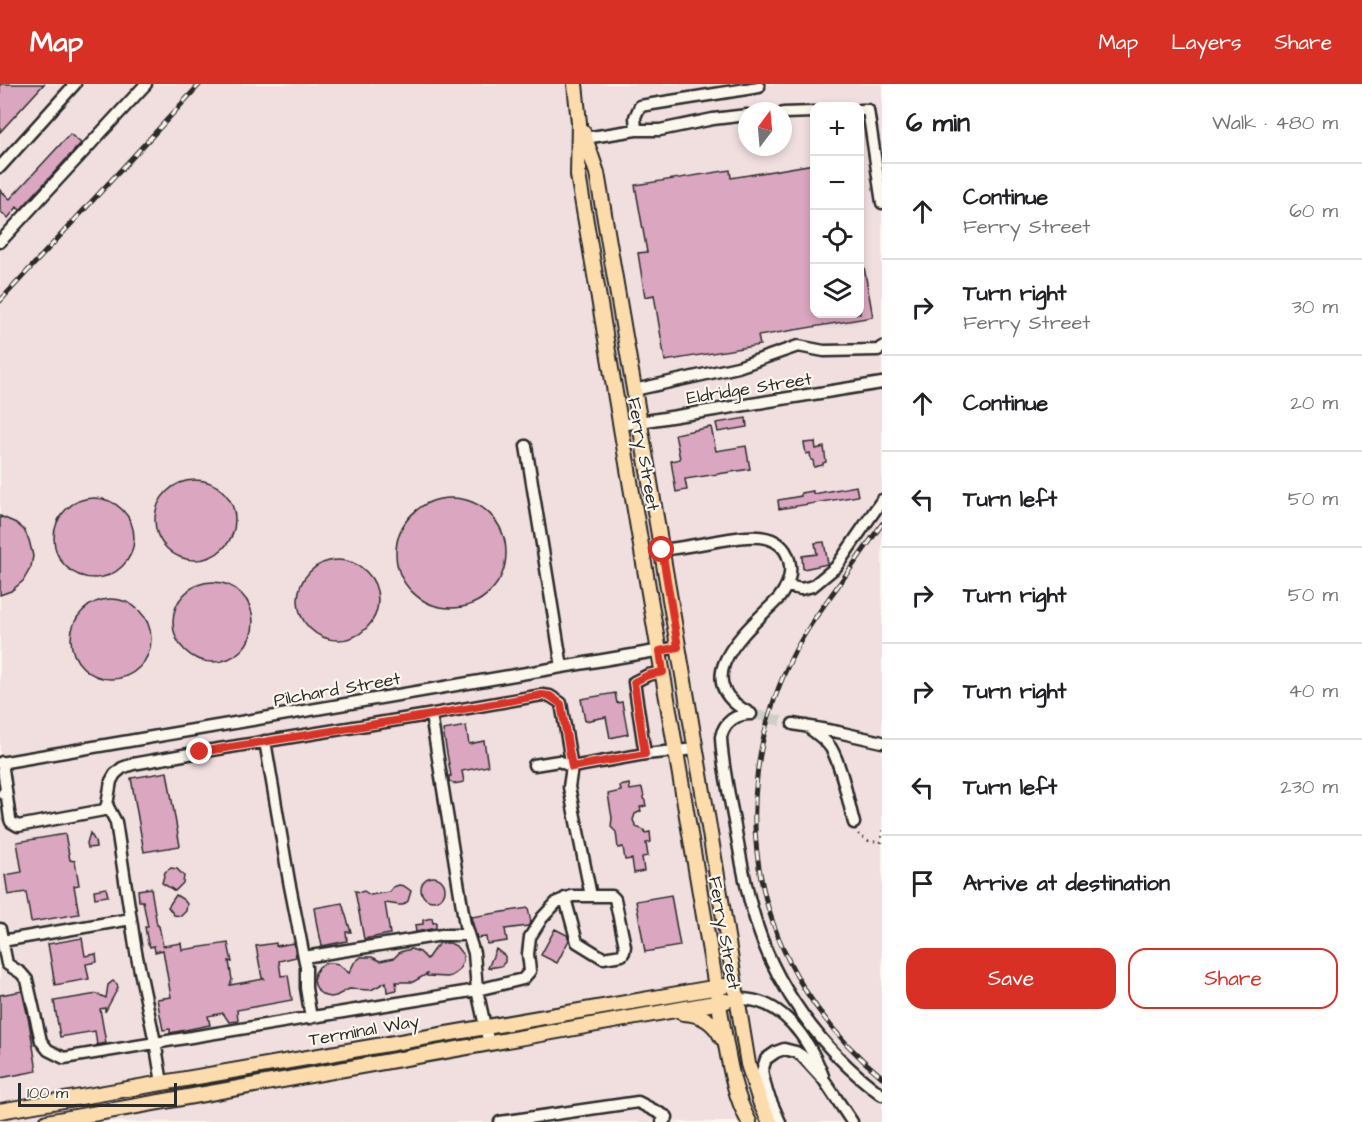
<!DOCTYPE html>
<meta charset="utf-8">
<style>
:root{--surface:#fff;--page:#f2f2f2;--text:#202124;--muted:#757577;--line:#e0e0e0;--accent:#d93025}
body{margin:0;font-family:"Architects Daughter",sans-serif;background:var(--page);color:var(--text)}
.controls{position:absolute;right:18px;top:18px;display:grid;overflow:hidden;border-radius:12px;box-shadow:0 3px 9px #0003}
.controls button{width:54px;height:54px;display:grid;place-items:center;padding:0;border:0;border-bottom:2px solid var(--line);background:var(--surface);color:var(--text);font:30px sans-serif}
.compass{position:absolute;left:738px;top:18px;width:54px;height:54px;border-radius:50%;background:var(--surface);box-shadow:0 3px 9px #0003;rotate:16deg}
.scale{position:absolute;left:18px;bottom:15px;width:159px;box-sizing:border-box;padding-left:6px;border:3px solid #2b2b2b;border-top:0;font-size:16px;line-height:21px;white-space:nowrap;color:#2b2b2b;-webkit-text-stroke:4px #fbf7ec;paint-order:stroke}
.stop{position:absolute;width:18px;height:18px;margin:-14px;border:4px solid #d93025;border-radius:50%;background:#fff}
.stop.end{background:#d93025;border-color:#fff;box-shadow:0 2px 6px #0008}
.list{margin:0;padding:0;list-style:none}
h2{display:flex;justify-content:space-between;align-items:center;height:78px;margin:0;padding:0 24px;font-size:26px}
h2 small{font-size:20px;font-weight:400;color:var(--muted)}
.list li{display:grid;grid-template-columns:39px 1fr auto;gap:18px;align-items:center;box-sizing:border-box;height:96px;padding:0 24px;border-top:2px solid var(--line)}
.list b{display:block;font-size:22px;white-space:nowrap}
.list p{margin:0;font-size:20px;white-space:nowrap;color:var(--muted)}
.list em{font-size:20px;font-style:normal;color:var(--muted)}
.actions{display:flex;gap:12px;padding:18px 24px}
.actions a{flex:1;padding:14px 0;border:2px solid var(--accent);border-radius:18px;text-align:center;font-size:21px;color:var(--accent)}
.actions .main{background:var(--accent);color:#fff}
.icon{flex:none;width:33px;height:33px;fill:none;stroke:currentColor;stroke-width:2;stroke-linecap:round;stroke-linejoin:round}
.map{position:relative;flex:none;width:882px;height:1038px;overflow:hidden}
header{display:flex;align-items:center;gap:36px;box-sizing:border-box;height:84px;padding:0 30px;background:var(--accent);color:#fff}
header strong{font-size:28px}
nav{display:flex;gap:33px;margin-inline-start:auto;font-size:21px}
main{display:flex}
aside{flex:1;background:var(--surface)}
.map>svg:first-child{display:block}
.built{fill:#f1dfdf;fill-rule:evenodd}
.building{fill:#daa6c0;stroke:#2b2b2b;stroke-width:1.5}
.lines{fill:none;stroke-linecap:round;stroke-linejoin:round}
.minor-tunnel{stroke:#d1cec5;stroke-width:10;stroke-dasharray:10 5;stroke-linecap:butt}
.minor-casing{stroke:#2b2b2b;stroke-width:15}
.major-casing{stroke:#2b2b2b;stroke-width:18}
.path{stroke:#2b2b2b;stroke-width:2;stroke-dasharray:1.5 4.5;stroke-linecap:butt}
.minor{stroke:#fbf7ec;stroke-width:10}
.major{stroke:#fcdcac;stroke-width:14}
.rail-casing{stroke:#2b2b2b;stroke-width:5}
.rail{stroke:#fbf7ec;stroke-width:3;stroke-dasharray:9;stroke-linecap:butt}
.route{stroke:#d93025;stroke-width:8}
.labels{text-anchor:middle;stroke-width:4.5;stroke-linejoin:round;paint-order:stroke}
.street-label{font-size:18px;fill:#2b2b2b;stroke:#fbf7ec}
</style>
<header>
<strong>Map</strong>
<nav><a>Map</a><a>Layers</a><a>Share</a></nav>
</header>
<main>
<div class="map">
<svg width="882" height="1038" viewBox="0 0 882 1038">
<rect width="100%" height="100%" fill="#fbf7ec"/>
<filter id="ink" filterUnits="userSpaceOnUse"><feTurbulence type="fractalNoise" baseFrequency=".0167" numOctaves="2"/><feDisplacementMap in="SourceGraphic" scale="12" xChannelSelector="R" yChannelSelector="G"/><feConvolveMatrix kernelMatrix="1 2 1 2 8 2 1 2 1" color-interpolation-filters="sRGB"/></filter>
<g filter="url(#ink)">
<path class="built" d="M0 0H882V1038H0ZM814 22H860V230H814ZM747 27H783V63H747Z"/>
<path class="building" d="M0 0H44L0 48Z
M70 50 81 59 20 126 17 123 8 134 0 127V106L10 115Z
M814 80V230H860V183H864L873 233 758 252 760 261 665 277 654 211 645 213 638 169 647 168 635 101 730 86 731 94Z
M746 334 747 343 718 348 716 339Z
M711 343 716 367 746 362 750 385 685 395 687 406 676 408 671 377 680 375 675 350Z
M815 358 816 365 824 363 826 378 823 379V381L814 383 813 376H811L810 369 806 370 804 359Z
M155 436a40 40 0 1 1 80 0a40 40 0 1 1-80 0Z
M856 402 858 412 779 425 778 416 801 412V409L813 407V410Z
M396 469a55 55 0 1 1 110 0a55 55 0 1 1-110 0Z
M54 454a40 40 0 1 1 80 0a40 40 0 1 1-80 0Z
M0 432 16 439 24 446 29 456 33 472 31 483 23 497 11 507 0 511Z
M824 458 828 480 803 485 802 472 817 470 815 459Z
M298 516a40 40 0 1 1 80 0a40 40 0 1 1-80 0Z
M173 538a40 40 0 1 1 80 0a40 40 0 1 1-80 0Z
M71 555a40 40 0 1 1 80 0a40 40 0 1 1-80 0Z
M615 609 617 619 622 618 628 650 610 654 606 633 585 637 581 615Z
M466 642 469 660 484 657 488 682 462 687 464 698 454 700 449 697V692H451L443 646Z
M167 688 180 762 144 768 131 694Z
M629 700 630 706 642 704 646 722 640 723 641 727 635 730 633 736 636 743 644 746 645 749 650 748 651 758 646 759 648 772 642 773 644 787 634 789 632 775 625 776 623 763 618 764 616 748 611 743 612 734 608 710 621 707 620 702Z
M90 749 95 757 96 763 88 764 87 759Z
M65 750 70 776 75 777 79 801 74 802 79 830 31 838 26 808 8 811 5 791 22 788 17 758Z
M171 784 177 785 184 792 183 799 175 807 162 799 165 788Z
M421 805a12 12 0 1 1 24 0a12 12 0 1 1-24 0Z
M399 801 404 802 411 807 408 817 403 821H399L385 819 390 850 364 855 355 807 361 808 364 807 370 811 389 808 393 803Z
M106 804 108 812 95 814 94 806Z
M151 804 157 841H158L159 843V842L163 862 181 859 182 866 228 859 232 878 229 877 232 896 230 901 264 895 262 894 256 862 276 859V862L294 859 296 873 279 877 281 892 288 891 292 916 237 926 238 937 229 938 223 929 208 932 210 941 170 949V945L163 946 157 915 171 913 163 866 155 868 154 862 150 863 149 860H148L145 843H148L143 817H139L138 806Z
M176 811 184 816 187 820 186 827 181 832 174 831 168 823Z
M671 811 680 862 645 868 636 817Z
M342 819 351 848H346L347 857 322 862 319 848H318L314 824Z
M528 824 531 838 528 842 505 845 507 857 487 860 486 853 477 854 471 833Z
M432 834 433 839 436 838V844L416 848 415 841 423 840V836Z
M555 845 567 851 569 856 557 879 541 871Z
M82 854 85 872 96 870 97 878 86 880 89 895 55 901 48 860Z
M440 859H450L456 862 463 871V877L460 884 456 889 451 892 447 893 427 892V890L413 898H396L397 906 387 908 386 898 371 906 349 905 336 912 331 913 325 912 319 908 315 901 314 896 315 889 319 883 325 879H333L338 880 349 889 354 879 361 873H372L380 877 394 874 400 868 411 865 420 868 427 875 434 865Z
M496 865 505 872V878L501 882 488 884Z
M113 897 117 900 118 904 105 928V924L100 925 106 959 97 961 95 947 60 953 54 917 97 910 106 914 108 901Z
M22 907 29 938 37 987 0 994V911Z"/>
<g class="lines">
<path class="minor-tunnel" d="M757 631 793 640"/>
<defs>
<path id="minor" d="M860 26H868L882 119
M783 29 814 28
M636 46H660L713 35 747 31
M585 54 636 46 635 33 640 22 759 3
M0 83 75 0
M0 158 146 0
M634 306 738 283 798 262 824 267 878 266 882 263
M621 341 882 299
M526 362 562 583
M662 466C679 464 695 461 712 458 736 454 780 442 789 476 793 491 787 503 779 514 748 546 684 595 751 630
M787 502 801 505 813 502 836 483 882 416
M751 630C736 630 724 638 721 653 722 682 731 719 736 748 741 775 745 802 753 828 773 901 822 967 882 1011
M431 631 465 841 474 869 477 906 489 960
M793 640 838 648 882 658
M806 642C815 648 825 655 831 664 842 683 848 717 854 739
M265 657 289 797 306 883V904L311 934
M645 670 634 598 648 591 663 588
M2 678 6 706 3 710
M0 679 679 563
M534 681 559 677 572 683
M6 706 10 735 11 738 18 742 104 726 107 721 111 697 115 690 122 684 133 680 200 668 428 631 542 611 550 612 561 619 572 683
M107 721 116 738 136 868 156 963 162 999
M591 812 569 703 572 683 645 670 696 665
M0 845 7 880 21 889 27 896 41 957 48 966 64 974 477 906 523 895 530 887 528 870 530 853 542 834 557 818 572 812H612L615 815 625 862 624 868 622 871 603 874 577 858 565 814
M2 857 131 835
M304 873 442 851H468
M737 915C782 913 809 956 823 992
M500 1038 638 1018 667 1033 662 1038
M780 1038 767 1008 762 987 766 975 776 968 784 965 796 968 802 972 824 996 852 1038"/>
<path id="major" d="M575 0 579 39 578 91 723 944C729 976 733 1009 749 1038
M583 48 597 89 708 737 748 980 761 1020 770 1038
M683 929C701 930 714 937 722 954
M0 1027 724 902
M47 1038 726 917"/>
</defs>
<use href="#minor" class="minor-casing"/>
<use href="#major" class="major-casing"/>
<path class="path" d="M882 746V759
M858 750 868 757 882 758"/>
<use href="#minor" class="minor"/>
<use href="#major" class="major"/>
<defs>
<path id="rail" d="M0 217 200 0
M882 440C865 464 849 487 832 510 817 531 802 552 791 575 720 723 755 889 882 993"/>
</defs>
<use href="#rail" class="rail-casing"/>
<use href="#rail" class="rail"/>
</g>
</g>
<g class="lines" filter="url(#ink)">
<path class="route" d="M200 668 431 631 542 611 550 612 561 620 572 683 645 670 634 598 648 591 663 588 660 567 678 563 662 466"/>
</g>
<g class="labels">
<g class="street-label">
<text transform="translate(749 304) rotate(-9)" y="6">Eldridge Street</text>
<text transform="translate(644 370) rotate(80)" y="6">Ferry Street</text>
<text transform="translate(337 605) rotate(-10)" y="6">Pilchard Street</text>
<text transform="translate(725 849) rotate(80)" y="6">Ferry Street</text>
<text transform="translate(364 946) rotate(-10)" y="6">Terminal Way</text>
</g>
</g>
</svg>
<div class="controls">
<button>+</button>
<button>−</button>
<button><svg class="icon" aria-label="locate" viewBox="0 0 24 24"><circle cx="12" cy="12" r="6"/><path d="M12 2v4M12 18v4M2 12h4M18 12h4"/></svg></button>
<button><svg class="icon" aria-label="layers" viewBox="0 0 24 24"><path d="M12 4l9 5-9 5-9-5zM3 14l9 5 9-5"/></svg></button>
</div>
<svg class="compass" viewBox="-18 -18 36 36"><path d="M0-13l5 13h-10z" fill="#e53935"/><path d="M0 13l5-13h-10z" fill="#757577"/></svg>
<div class="scale">100 m</div>
<div class="stop" style="left:662px;top:466px"></div>
<div class="stop end" style="left:200px;top:668px"></div>
</div>
<aside>
<h2>6 min<small>Walk · 480 m</small></h2>
<ul class="list">
<li><svg class="icon" aria-label="ahead" viewBox="0 0 24 24"><path d="M12 20V5M6 11l6-6 6 6"/></svg><div><b>Continue</b><p>Ferry Street</p></div><em>60 m</em></li>
<li><svg class="icon" aria-label="right" viewBox="0 0 24 24"><path d="M7 20v-9h11M14 6l5 5-5 5"/></svg><div><b>Turn right</b><p>Ferry Street</p></div><em>30 m</em></li>
<li><svg class="icon" aria-label="ahead" viewBox="0 0 24 24"><path d="M12 20V5M6 11l6-6 6 6"/></svg><div><b>Continue</b></div><em>20 m</em></li>
<li><svg class="icon" aria-label="left" viewBox="0 0 24 24"><path d="M17 20v-9H6M10 6l-5 5 5 5"/></svg><div><b>Turn left</b></div><em>50 m</em></li>
<li><svg class="icon" aria-label="right" viewBox="0 0 24 24"><path d="M7 20v-9h11M14 6l5 5-5 5"/></svg><div><b>Turn right</b></div><em>50 m</em></li>
<li><svg class="icon" aria-label="right" viewBox="0 0 24 24"><path d="M7 20v-9h11M14 6l5 5-5 5"/></svg><div><b>Turn right</b></div><em>40 m</em></li>
<li><svg class="icon" aria-label="left" viewBox="0 0 24 24"><path d="M17 20v-9H6M10 6l-5 5 5 5"/></svg><div><b>Turn left</b></div><em>230 m</em></li>
<li><svg class="icon" aria-label="arrive" viewBox="0 0 24 24"><path d="M6 21V4h12l-3 4 3 4H6"/></svg><div><b>Arrive at destination</b></div></li>
</ul>
<div class="actions"><a class="main">Save</a><a>Share</a></div>
</aside>
</main>
